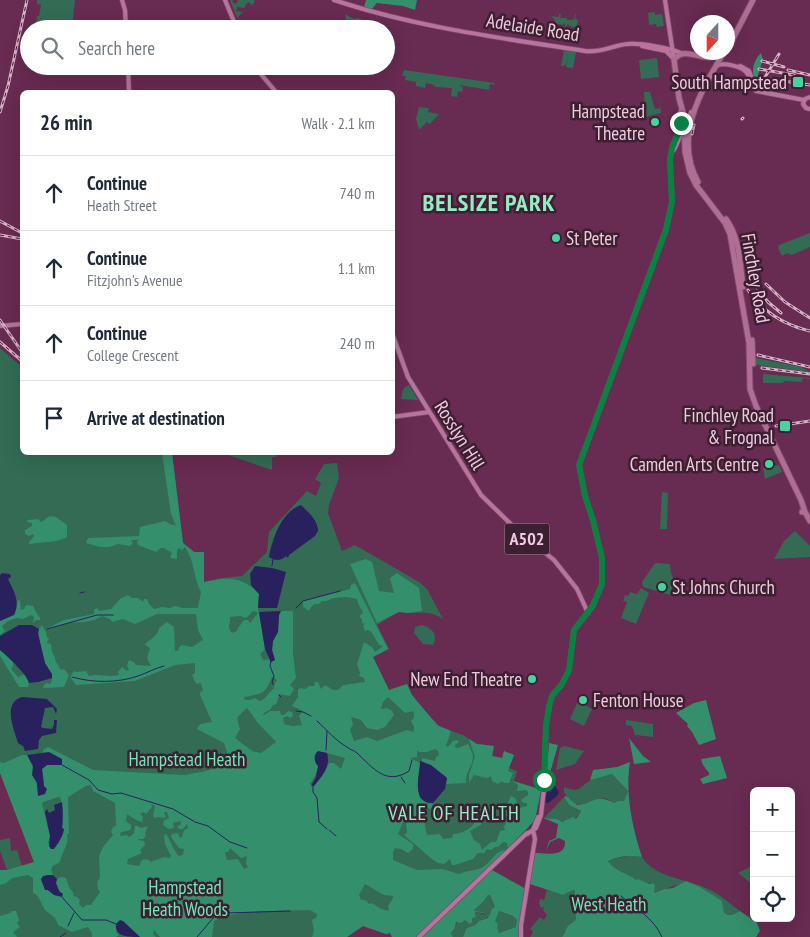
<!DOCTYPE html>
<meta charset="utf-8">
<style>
:root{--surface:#fff;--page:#f2f2f3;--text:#1f2937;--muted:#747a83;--line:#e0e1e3}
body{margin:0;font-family:"PT Sans Narrow",sans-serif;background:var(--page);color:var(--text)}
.controls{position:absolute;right:15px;bottom:15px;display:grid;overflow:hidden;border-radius:8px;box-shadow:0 5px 20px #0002}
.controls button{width:45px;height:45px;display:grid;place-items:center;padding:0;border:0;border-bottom:1px solid var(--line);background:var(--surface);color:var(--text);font:25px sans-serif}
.compass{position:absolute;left:690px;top:15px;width:45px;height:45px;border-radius:50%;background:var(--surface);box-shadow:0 5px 20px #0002;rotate:201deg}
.stop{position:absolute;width:15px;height:15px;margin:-11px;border:4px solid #0b8043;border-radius:50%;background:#fff}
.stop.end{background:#0b8043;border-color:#fff;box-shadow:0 1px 5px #0008}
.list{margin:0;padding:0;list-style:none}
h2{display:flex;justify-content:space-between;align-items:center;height:65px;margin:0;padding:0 20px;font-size:21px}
h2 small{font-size:16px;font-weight:400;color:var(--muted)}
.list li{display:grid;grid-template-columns:32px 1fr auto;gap:15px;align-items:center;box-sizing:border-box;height:75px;padding:0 20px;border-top:1px solid var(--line)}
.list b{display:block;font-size:19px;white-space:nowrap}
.list p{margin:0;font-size:16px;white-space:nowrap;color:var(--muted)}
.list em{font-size:16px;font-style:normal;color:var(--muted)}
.icon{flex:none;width:28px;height:28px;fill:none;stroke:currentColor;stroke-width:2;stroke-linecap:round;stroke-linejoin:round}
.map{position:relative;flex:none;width:810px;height:937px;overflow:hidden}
.search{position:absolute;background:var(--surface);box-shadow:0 5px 20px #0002;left:20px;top:20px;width:375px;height:55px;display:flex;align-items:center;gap:12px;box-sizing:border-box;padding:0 18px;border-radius:28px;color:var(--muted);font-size:19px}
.panel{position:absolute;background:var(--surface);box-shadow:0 5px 20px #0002;left:20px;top:90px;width:375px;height:365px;border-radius:8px}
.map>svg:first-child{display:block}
.green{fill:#336b54}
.forest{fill:#348f6c;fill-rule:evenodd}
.water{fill:#29215d}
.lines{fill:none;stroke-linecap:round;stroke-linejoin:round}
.stream{stroke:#29215d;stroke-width:1}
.major-casing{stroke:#7f4b6c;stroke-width:5.5}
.highway-casing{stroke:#7f4b6c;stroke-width:7}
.major{stroke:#b8749c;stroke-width:4}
.highway{stroke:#b06e95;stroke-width:5}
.rail-casing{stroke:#d8afc6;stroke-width:3}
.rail{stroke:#3c2031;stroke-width:1;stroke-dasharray:4;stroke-linecap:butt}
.route{stroke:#0b8043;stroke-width:6}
.poi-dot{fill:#45d49f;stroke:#3c2031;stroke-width:2}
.labels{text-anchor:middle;stroke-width:5;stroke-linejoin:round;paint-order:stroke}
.shield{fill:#3c2031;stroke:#b997aa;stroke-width:1}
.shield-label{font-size:18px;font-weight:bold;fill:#efcade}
.street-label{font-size:19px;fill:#efcade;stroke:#3c2031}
.poi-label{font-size:19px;fill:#efcade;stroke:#3c2031;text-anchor:end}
.park-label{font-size:19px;fill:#6de8b6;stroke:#3c2031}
.neighbourhood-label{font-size:20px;letter-spacing:1px;fill:#95ebc4;stroke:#3c2031}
.district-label{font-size:24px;font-weight:bold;letter-spacing:1px;fill:#95ebc4;stroke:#3c2031}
</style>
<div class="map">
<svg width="810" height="937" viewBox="0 0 810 937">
<rect width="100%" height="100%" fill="#682b51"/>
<path class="green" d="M37 0H75L72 29H35L37 16H39L41 5 37 4Z
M230 0H233L232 2 236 4 238 0H254L255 2 252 5 248 2 244 8 237 7 236 11 243 12 237 18Z
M655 12V15L662 14 664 26 657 27 656 24 649 25 648 13Z
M345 14 354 19 357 18 371 22 368 29 347 23Z
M559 14H561L560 18H567V20H572L574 19 575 14H576L575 19 578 20 577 27H572L567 24 566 28H565V24L564 23 563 25 552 23 551 26 550 21 555 22V20L551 16 559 17Z
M564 50 576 52 573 68 566 67 568 56 566 65 561 66Z
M657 58 659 77 641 79 639 60Z
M404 70 495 83 494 85 490 84 489 90 459 85 463 87 462 92 458 91 457 97 451 96 452 88 435 87 434 85 426 83 425 88 416 86V82L405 80 406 76H402Z
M644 92H650L655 109 660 108 659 92 661 113 645 117Z
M419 107 429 108 428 112 439 114 430 124 427 122 419 130 416 119Z
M810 233V247L792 255 787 253 782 256 778 248 779 245Z
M0 348 22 367V452L172 453 183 543 194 552 204 582 221 578 242 576 267 552 269 532 307 491 316 496 321 483 315 479 324 464 337 463 339 478 329 505 328 513 342 551 355 545 419 582 427 589 443 619C430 611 426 613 411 613 406 613 403 611 398 612L377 625 389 649 373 657 389 690 407 684 409 691 415 700 440 727 463 735 477 744 494 746 492 756 502 758 504 751 514 755 509 768 517 771 514 781 539 789 541 781C541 797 538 815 528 828L416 937H392L390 933 386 934 363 926 347 937H0V870H7L0 851V840L10 838 11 851 17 850 22 866 34 862 0 773Z
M756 358 801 367 810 372 756 365Z
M763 374 810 378V379L803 378 802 382 784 381 783 383H763Z
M409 385 418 400 401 399C403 392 401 388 409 385Z
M222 453 272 452 277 453 276 457H272V470Z
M779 465 782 472 765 479 763 468Z
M662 492 668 493 667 529H660Z
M795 531 810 546V557L774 559 784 541Z
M655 563 670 564 671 573 675 582 670 595 643 587 642 582Z
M641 588 649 593 636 624 621 618 627 602 623 601 625 595 628 596 630 592 637 594Z
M422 625C433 628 438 635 433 645L423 644 414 633 415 627Z
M578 701 592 709 584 726 570 719Z
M626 720 653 724V737L635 735 632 726 626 725Z
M564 746 584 751 575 764 556 770 560 748Z
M612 774 628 791 624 801H618L614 803C612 802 610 800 607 799 589 795 578 818 564 792V787C582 794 579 786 591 780 596 777 606 775 612 774Z
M564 797 569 805 581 811 575 819 560 822 557 819 544 818Z
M631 855 642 857C655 878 688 879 708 889 720 894 729 903 740 911L732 915H727L724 912 722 901 686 882C675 886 665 888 654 893V883H638L612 868 618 870 612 867 608 861C614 857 624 858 631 855Z
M754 865V898H753L752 884 738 873Z
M547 890 563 895 573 890 576 891V920L564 932 562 937H530L533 932 530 929 540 917 544 920 547 915 543 910 544 907 541 908 539 904 540 899 544 900Z
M488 895H490L495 907 490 913 489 917 482 920 471 928H468L465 931 463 937H453L451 933 455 928 457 922 465 920 472 922V918L476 915 475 912 486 915 483 912 475 911 474 909 484 901Z
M499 911 513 916 518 920 516 927 499 933 494 921Z"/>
<path class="forest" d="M366 0H417L415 10 403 6 377 3 371 10 364 7Z
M761 53 763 59 757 78 762 79 757 87C751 75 751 63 761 53Z
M162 453H172L183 543 194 552H204V582C228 577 242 576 259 594L258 608 265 649 260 654 264 661 267 659 271 662 275 660 272 650 273 641 278 632 279 615 281 611H293V653L296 678 290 685 294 689 290 696 279 694 277 703 272 706 271 709 264 713 263 716 270 711H280L281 715H284L288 711 292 712 293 716 290 718 287 716 283 718 284 724 292 726 302 725 299 716 303 711 292 706 298 697V690L300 688 305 689 309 686H314L315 682H318L321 689 325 685 333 690H338L343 685 365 682 364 678 359 676 360 673 357 664 364 642 372 647 375 652 383 646 379 645 372 633 368 630 365 631 363 626 365 624 362 623V619L359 616 363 613C362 609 357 604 357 599 351 597 341 597 335 598 329 599 328 602 322 601L319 604H314L311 607 309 611 303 607V601L350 589 351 585 355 583 388 649 373 657 389 690 407 684 412 695 437 725 451 731 446 746 448 747 453 741 457 740 459 742 455 745V747L458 748 468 744C470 748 473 753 473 757 473 766 465 772 466 783L446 784 447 778 444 775 422 761V758L435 761 436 757 439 755 438 751 435 749 427 752H419L417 750V757L410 758 420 763 418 788 420 798 428 804 433 803 431 809 424 807 427 816 423 817 427 835 440 834 443 839 452 838 453 834C473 833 475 819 486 809 489 806 494 805 497 803L482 818 481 825 470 831 474 840 480 844 482 850 491 842H496L500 831 505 830 503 826 504 827 508 818 507 816H502V809L507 805 511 796 515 798 519 808 527 806V803H524L521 800 528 795V792L526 790 517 791 518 785 513 781 539 789 541 781V790L535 820 508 848 507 843 503 842 498 847H495L491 850 487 849 484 853H478L473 859 455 865H452L450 859 444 864 438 863 433 860 404 835 407 833 406 824 408 820 403 819V822L398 834 413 844V849L408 853 401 849 395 848 393 852V860L417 870 442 869 459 874C467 870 477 871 483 867 492 862 495 850 506 850L416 937H392L390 933 386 934 363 926 347 937H312L314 930 312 920 316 918 317 914 310 910C286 911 234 909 214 921L212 937H160L154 930 153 934 156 937H140L123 921 116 932 119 935 116 937H92V933L88 927 72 932 58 925 55 918 45 910 37 895 33 893V878L28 875 12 878 6 883 0 885V870H7L34 862 0 773V762L4 763 22 755H27C34 765 37 783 38 795L44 782 42 769 47 765H62V759L49 753H43V750L48 747 93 770 184 775 202 772 231 764 224 743 197 729 200 724 212 722 200 695V692L203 691 201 683 197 684 194 680 192 675 195 673V663L175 665 135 681 76 685 70 677 74 671 77 672 86 671 89 676C99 673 108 678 119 675L118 672 122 667 127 671 129 670 127 665 129 660 134 662 136 665 151 666 147 658 150 648 145 645 146 643C151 639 158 635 159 628L167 622 174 627 175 651H178L179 647 182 645 192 647 203 640 198 630 196 614H157L135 624 123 619 112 622 110 619 102 616C90 624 78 621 65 624 59 625 52 629 46 629L64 620 94 614V610L96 608 98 609 99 611 111 609 120 599 128 595 132 598H138L143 602 144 599H147L149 604 154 609 162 607 170 608 175 606 183 608H198L201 592C193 578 195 561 185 547L182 550 179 548 177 550V558L176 559 171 558 170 556 172 554 170 551 166 550 165 548H161L156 552 138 545 137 542 139 539 136 540H131L133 543 130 546 118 544 110 547H100L86 543 88 538 139 536 140 527 165 521 172 525H175L177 528 171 514ZM253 611 257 612 258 613 250 623 248 620H244L238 628 237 631 232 633C226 626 231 623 230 617L240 616 246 618ZM272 677 277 680 273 687 275 688C269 691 266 699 260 701L255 698 250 700H245L244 697C264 693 264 695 272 677ZM388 697 405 713 414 711V717L411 721 414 727V732L407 730 377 741 367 737 354 741 350 730 353 724 351 717 361 720 367 728 377 730 385 727 394 715 392 711 387 708 381 709 383 702ZM247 708 258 723 276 742 261 753 252 751 235 738 240 729C235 715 238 717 247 708ZM323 752 345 758 341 769 334 763H329C325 772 320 778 314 786L310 784C317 775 319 763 323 752ZM91 785 93 791 115 803 116 826 113 827 111 832 113 835 103 847 99 856 100 877 97 883 98 889 100 892 91 905H86L83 908 79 904 80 900 77 897 73 896 74 894 69 887 66 878 61 877 57 879 56 883 60 892 58 896C50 894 42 887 41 879L48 875H53L51 869 53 866 60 862C62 851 69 845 67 835L69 833 68 797 86 786ZM58 797H60C64 808 65 839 55 847L48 843 50 836 42 804 43 802ZM151 804 155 806 153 816 154 818 158 817 164 818 166 817 164 812H167L169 818 164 820 163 825 169 829 174 828 173 823 180 821 181 824 177 827 179 829H183L187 824 188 828 184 830 182 837 180 838 178 833 172 834 171 837 179 848 184 849 183 855 179 856C174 852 171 841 166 834L164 835 165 844 171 856 169 858 164 857 151 862 147 859 142 860 139 866 127 864 128 859 142 853 140 850 145 845 144 841 138 840V839H143L146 836 145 833 148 826 140 828 138 826H135L134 833 130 837 126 835 120 836 121 832 128 831 131 829V825L126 821 127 814 136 820 142 822 143 817 140 814 143 812 146 814 152 807ZM230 848 241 858 247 856 246 863 248 867 244 869 238 859 227 860 225 852H228ZM365 884 384 895 393 896V898L388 906 389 911 381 909 372 903 369 904 365 900H361L359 895Z
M50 516 56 517 67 525V537L57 541 29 544V542L34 536 33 534 29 536 25 534V530L32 526V523L27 522 28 520 38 519 41 522Z
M366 559 372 562 379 591 394 593 390 578 397 573 419 588 422 611 407 613 399 612 377 623 350 564Z
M18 600 20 601 21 610 24 609 26 605 33 606 36 612 40 618V620H36L33 623 34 617 31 615 23 619 17 618 8 621 2 626 5 631 0 635V621C10 617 16 610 18 600Z
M42 625 46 632 47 638H49L47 643 51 644 52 652 55 657V660L61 670 64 669 69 675 64 687 43 688 44 685 46 683 50 684C56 676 48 671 45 663 42 656 37 635 39 629Z
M0 650 13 660V666L11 669 18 677 25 674 29 683 28 687H19L0 656Z
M706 700 716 739 699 745 692 732 687 726 688 724 676 713 694 703Z
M629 738 643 756 651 762 634 764Z
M469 739 477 744 494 746 492 756 502 758 504 751 514 755 508 771 513 773 509 783H504L502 781 498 784 492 781 491 776 487 778 474 775 469 783V775L475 757Z
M549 743 558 745 550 773 547 768Z
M720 756 727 778 703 784 700 779 709 775V773L703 765 701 759Z
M630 762C625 793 632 827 642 857 631 855 618 856 608 861 614 871 627 873 636 880L638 879 649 884 653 883 655 885 654 893 664 889 673 888 686 881 700 887 722 901 724 912 727 915H732L740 911 757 923 760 931 756 937H562L568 926 576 920 575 891 573 890 563 895 530 884 534 853C545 853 566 858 565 841L559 838 550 842 546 851 549 841 556 838 558 824 543 818 557 819 562 822 573 817 576 819 581 811 569 805 564 797 566 796 577 805C593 804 596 793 614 803L618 801H624L628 791 612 774 590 780 593 770 617 767Z
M492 870 526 889 521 937H463L466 929C471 926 475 927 479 921L488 918 492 909 495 907 490 895H488L484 901 474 910 475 911 483 912 486 915 483 913 475 912 476 917 472 918V922L470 924 465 920 461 923 456 922 455 928 451 933 453 937H421ZM499 911 513 916 517 920 516 927 499 933 497 927 498 924 495 921Z
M12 911H16L19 920 17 923 20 927 13 932 17 937H0V916L10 913Z"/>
<path class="water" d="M301 505C308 512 318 520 318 531L315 536 289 555 288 558 286 556C281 561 275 561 269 557 272 539 282 511 301 505Z
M255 566 272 568 286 572 277 608H258L259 594 251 585 250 574Z
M2 573 10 574 11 577 8 579C13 590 21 601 14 615L0 621V575Z
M281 611 279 615 278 632 273 641 272 650 275 660 271 662 265 649 259 612Z
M19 625H32L39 629 38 633 45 663 52 674V678L38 682 29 683C26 673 8 657 0 650V636Z
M22 697 47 699 57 709 56 714 53 707 45 708 41 727 43 728 52 729 54 725V720H57L56 733 42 736 39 740 38 749 25 751 23 746 18 743C14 729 2 703 22 697Z
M318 751 327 753C331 767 322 776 314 786H311L316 777 318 766C314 762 313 755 318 751Z
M49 752 62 759V765H47L42 769 44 786 47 789 45 794 38 796 37 783 32 775 33 766 27 755Z
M420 761 431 765 447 778 445 789 433 803C410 804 420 774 420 761Z
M549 782 553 783 559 792 557 796 548 803 545 802Z
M62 802C63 810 63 819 62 828L64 829C63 837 58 843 54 849H51L49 846 50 836 45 812 47 809 49 813 55 810 54 805Z
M48 875H53L57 879 56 883 59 891 63 894 62 897 54 895 48 890H45L41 879 43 876Z
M120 920 123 921 140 937C129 937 114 937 116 924Z"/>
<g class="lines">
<path class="stream" d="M272 566 273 559
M80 593 84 592
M296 608 303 601 340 591
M47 629 97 615H113
M271 661 270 666 274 676 272 683 274 685
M72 677C93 683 118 683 138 676 147 673 155 668 164 666
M279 695 281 697
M296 711 303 712 311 716
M317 721C327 730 336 741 347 747 350 750 354 750 357 753 373 768 386 786 409 771L412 760
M326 750 327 731
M62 765 89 780 98 790 112 794 121 793 173 809 195 822 208 826 230 842 247 848
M401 777 405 783
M313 784V792L317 798 319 822 327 829
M329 830 336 836
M621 896C637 910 653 917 662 937
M62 897 82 920H106L116 924
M68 926 74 913
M60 937 66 933
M197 937 214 917 226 913 290 911"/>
<defs>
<path id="major" d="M122 0 125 10 126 29
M225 0 237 29
M334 0C415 27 501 38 585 51 604 53 612 45 628 44 641 43 669 48 681 53
M665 0 674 60
M642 46 666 51 672 57
M128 66 129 92
M254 66 276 92
M716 66C723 62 742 66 747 73 752 80 749 86 756 91L804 100
M740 66 749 71 755 87 758 90
M810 97 805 99 803 104 806 108 810 109
M673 151 675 148 691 112
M0 326 22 324
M392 333 408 377 481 495 519 532 554 560 577 589 588 613
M392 417 429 412
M527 834 536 828 541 815 544 788 546 725 550 703 553 694 562 684 569 670 574 630 593 606 602 584V558L593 521 585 496 579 465 666 229 672 201 670 159 672 148 680 128V114L681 110
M419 937 527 833
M521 937V925L535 839 533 830 538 817"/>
<path id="highway" d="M728 48 753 0
M721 52C707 67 684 43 674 60L679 98 684 116 685 152 690 173 696 185 725 223 730 234 749 343 750 389 756 406 801 500 805 512
M698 182C673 137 701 91 724 52
M726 219C740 238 740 264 743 287
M752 340 753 364
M802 512H805L810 521"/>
</defs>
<use href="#major" class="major-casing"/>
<use href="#highway" class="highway-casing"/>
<use href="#major" class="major"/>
<use href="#highway" class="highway"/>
<defs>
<path id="rail" d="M762 61 784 67
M759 69 794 75
M788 70 810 75
M758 77 810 85
M759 87 779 54
M0 112 8 86 27 0
M742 119 743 118
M692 134 694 125
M0 221 22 233
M0 235 22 239
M766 284 785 302 810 318
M757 288 768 302 781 313
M748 290C763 312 784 325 810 331
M0 320 22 352
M0 342 22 361
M758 355 810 367
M762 368 810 374
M776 426 810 421
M285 452H341"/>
</defs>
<use href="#rail" class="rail-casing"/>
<use href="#rail" class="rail"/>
</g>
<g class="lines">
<path class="route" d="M544 780 546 725 549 706 552 696 562 684 569 670 574 630 593 605 602 584V558L593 520 585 496 579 465 666 230 672 202 670 159 672 148 679 131 681 123"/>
</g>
<g class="poi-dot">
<rect x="792" y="76" width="12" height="12" rx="2.5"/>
<circle cx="655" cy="122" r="5"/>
<circle cx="556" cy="238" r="5"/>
<rect x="779" y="420" width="12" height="12" rx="2.5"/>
<circle cx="769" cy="464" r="5"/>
<circle cx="662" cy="587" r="5"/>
<circle cx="532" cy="679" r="5"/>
<circle cx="583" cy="700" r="5"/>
</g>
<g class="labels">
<rect class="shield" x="504.5" y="523.5" width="45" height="31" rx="4"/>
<g class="shield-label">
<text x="527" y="545">A502</text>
</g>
<g class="street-label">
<text transform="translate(533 27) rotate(9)" y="7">Adelaide Road</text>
<text transform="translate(756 278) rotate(80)" y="7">Finchley Road</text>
<text transform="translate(460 435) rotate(58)" y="7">Rosslyn Hill</text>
</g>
<g class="poi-label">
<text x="787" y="89">South Hampstead</text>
<text x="645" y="118">Hampstead<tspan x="645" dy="22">Theatre</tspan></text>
<text x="566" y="245" text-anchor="start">St Peter</text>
<text x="774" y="422">Finchley Road<tspan x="774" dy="22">&amp; Frognal</tspan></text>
<text x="759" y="471">Camden Arts Centre</text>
<text x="672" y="594" text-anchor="start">St Johns Church</text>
<text x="522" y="686">New End Theatre</text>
<text x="593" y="707" text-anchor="start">Fenton House</text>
</g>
<g class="park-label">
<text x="187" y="766">Hampstead Heath</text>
<text x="185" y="894">Hampstead<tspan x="185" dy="22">Heath Woods</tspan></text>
<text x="609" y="911">West Heath</text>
</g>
<g class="neighbourhood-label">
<text x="454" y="820">VALE OF HEALTH</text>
</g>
<g class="district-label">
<text x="489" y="211">BELSIZE PARK</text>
</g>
</g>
</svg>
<div class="controls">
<button>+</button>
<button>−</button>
<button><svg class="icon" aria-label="locate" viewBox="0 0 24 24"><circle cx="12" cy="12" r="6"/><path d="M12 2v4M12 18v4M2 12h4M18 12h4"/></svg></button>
</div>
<svg class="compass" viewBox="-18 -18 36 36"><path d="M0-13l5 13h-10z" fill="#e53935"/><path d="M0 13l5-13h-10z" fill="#747a83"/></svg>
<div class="stop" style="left:544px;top:780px"></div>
<div class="stop end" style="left:681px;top:123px"></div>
<div class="search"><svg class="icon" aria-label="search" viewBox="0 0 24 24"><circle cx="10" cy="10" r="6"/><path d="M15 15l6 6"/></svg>Search here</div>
<section class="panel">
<h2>26 min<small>Walk · 2.1 km</small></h2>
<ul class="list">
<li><svg class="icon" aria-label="ahead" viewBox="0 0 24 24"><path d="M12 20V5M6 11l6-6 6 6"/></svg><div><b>Continue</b><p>Heath Street</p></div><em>740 m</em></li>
<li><svg class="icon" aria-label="ahead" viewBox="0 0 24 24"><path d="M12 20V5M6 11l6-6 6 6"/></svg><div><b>Continue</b><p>Fitzjohn's Avenue</p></div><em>1.1 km</em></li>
<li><svg class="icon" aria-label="ahead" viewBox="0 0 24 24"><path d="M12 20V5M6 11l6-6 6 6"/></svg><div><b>Continue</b><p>College Crescent</p></div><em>240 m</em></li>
<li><svg class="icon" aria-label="arrive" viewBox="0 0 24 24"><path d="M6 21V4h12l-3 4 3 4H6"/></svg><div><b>Arrive at destination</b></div></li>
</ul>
</section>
</div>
